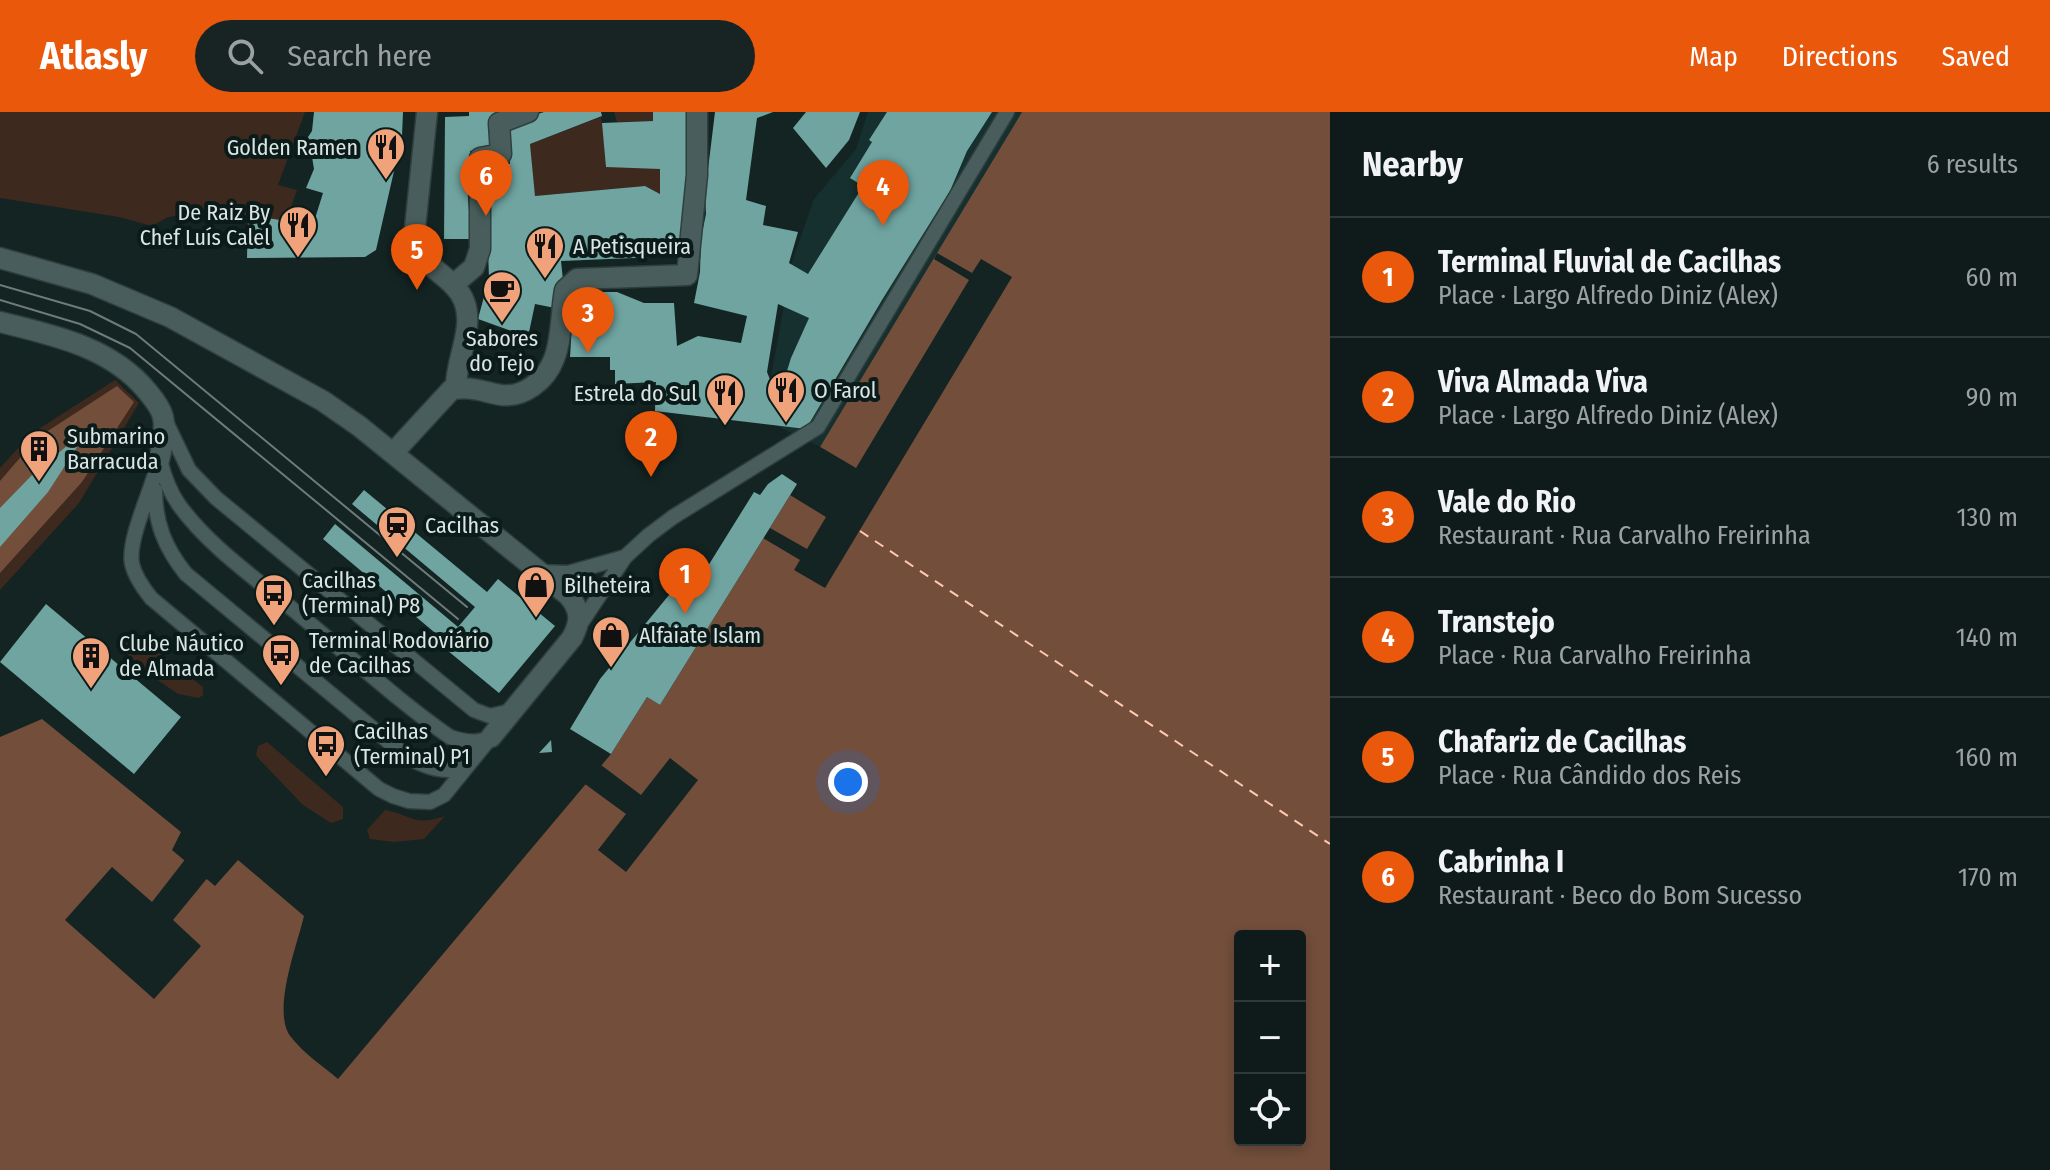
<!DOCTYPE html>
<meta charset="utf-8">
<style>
:root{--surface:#0e1b1a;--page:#172423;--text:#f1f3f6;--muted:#9ba1a2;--line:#2e3939;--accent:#ea580c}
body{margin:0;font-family:"Fira Sans Condensed",sans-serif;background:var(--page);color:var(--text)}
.controls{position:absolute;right:24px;bottom:24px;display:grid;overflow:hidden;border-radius:8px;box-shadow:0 4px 12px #0003}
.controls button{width:72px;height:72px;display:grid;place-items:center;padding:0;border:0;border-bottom:2px solid var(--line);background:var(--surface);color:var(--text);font:40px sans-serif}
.you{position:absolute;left:848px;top:670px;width:28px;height:28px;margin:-20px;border:6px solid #fff;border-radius:50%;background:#1a73e8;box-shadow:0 0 0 12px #1a73e833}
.badge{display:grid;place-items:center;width:52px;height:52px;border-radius:50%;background:var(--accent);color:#fff;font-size:26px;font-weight:700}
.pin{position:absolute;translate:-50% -66px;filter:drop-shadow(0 2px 4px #0008)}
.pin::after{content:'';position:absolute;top:42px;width:28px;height:24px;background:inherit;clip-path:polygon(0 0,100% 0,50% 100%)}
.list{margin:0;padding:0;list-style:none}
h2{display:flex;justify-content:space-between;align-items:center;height:104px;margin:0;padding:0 32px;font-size:34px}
h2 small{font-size:26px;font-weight:400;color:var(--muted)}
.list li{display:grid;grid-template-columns:52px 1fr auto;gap:24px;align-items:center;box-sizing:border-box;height:120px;padding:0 32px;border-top:2px solid var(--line)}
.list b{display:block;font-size:30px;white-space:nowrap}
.list p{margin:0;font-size:26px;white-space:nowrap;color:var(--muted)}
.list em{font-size:26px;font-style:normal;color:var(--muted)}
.icon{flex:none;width:44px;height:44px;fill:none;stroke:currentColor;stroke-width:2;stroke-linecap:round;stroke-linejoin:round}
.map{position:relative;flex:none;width:1330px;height:1058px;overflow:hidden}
header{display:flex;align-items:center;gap:48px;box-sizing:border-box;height:112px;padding:0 40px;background:var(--accent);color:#fff}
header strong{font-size:38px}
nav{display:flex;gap:44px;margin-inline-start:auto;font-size:28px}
.search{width:560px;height:72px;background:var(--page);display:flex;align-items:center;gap:20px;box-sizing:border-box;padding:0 28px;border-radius:44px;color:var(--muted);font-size:30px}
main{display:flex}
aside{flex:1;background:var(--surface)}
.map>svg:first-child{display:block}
.built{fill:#15302e}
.green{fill:#3e291e}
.water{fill:#724e3b;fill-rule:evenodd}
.pier{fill:#132423}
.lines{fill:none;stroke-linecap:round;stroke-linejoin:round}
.ferry{stroke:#fecab0;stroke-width:2;stroke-dasharray:10 8;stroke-linecap:butt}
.building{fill:#6fa4a1;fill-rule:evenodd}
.service-casing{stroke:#2f3f3e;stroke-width:17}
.pedestrian-casing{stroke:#2f3f3e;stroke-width:23}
.minor-casing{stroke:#2f3f3e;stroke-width:23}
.service{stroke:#495e5c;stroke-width:14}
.pedestrian{stroke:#495e5c;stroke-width:20}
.minor{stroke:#495e5c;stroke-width:20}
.tram{stroke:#6d7b7a;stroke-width:2}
.labels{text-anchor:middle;stroke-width:8;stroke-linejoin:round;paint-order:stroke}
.poi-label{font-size:22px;fill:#dae5e4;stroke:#0a1b1a;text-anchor:start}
</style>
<header>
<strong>Atlasly</strong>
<div class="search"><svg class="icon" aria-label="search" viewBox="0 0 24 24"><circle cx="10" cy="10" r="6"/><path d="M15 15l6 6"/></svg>Search here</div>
<nav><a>Map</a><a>Directions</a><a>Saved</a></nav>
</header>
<main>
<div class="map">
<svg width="1330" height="1058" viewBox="0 0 1330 1058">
<rect width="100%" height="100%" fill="#132423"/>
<path class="built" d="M868 0H1022L820 335 763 307 792 150 814 87 856 37Z"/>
<path class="green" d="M0 0H305L278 73 297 78 286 109 248 103H184L168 105 152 114 119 105 0 86Z
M614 0H653V9L617 10Z
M601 5 606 40 660 57V82L645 74 535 84 530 32Z
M115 268 139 291 79 391 0 478V356L31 322Z
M135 522 203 575V583L199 586 178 582 159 569 125 541 123 531 125 526Z
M267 630 343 695V707L331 711 303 693 259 647 256 643 258 634Z
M385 698C413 703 412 715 445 704L424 727 394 730 370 727 367 718Z"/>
<path class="water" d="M1022 0H1330V1058H0V625L42 607 181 720 172 738 215 774 238 748 304 804C297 834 271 900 291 925 303 941 323 954 338 967L611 642 647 585 660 593 820 335ZM1240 824H1300V1028H1240Z
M117 274 134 290 82 370 0 461V369L37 326Z"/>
<path class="pier" d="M937 141 972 161 981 147 1012 165 825 476 794 458 800 448 763 426 770 416 807 437 826 405 790 383 797 372 794 369 817 333 856 356 969 168 934 147Z
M670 646 698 668 626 760 598 738 626 702 585 672 601 653 641 683Z
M187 745 209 764 173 808 201 834 154 887 65 808 112 755 152 790Z"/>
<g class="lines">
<path class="ferry" d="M860 419 1330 732"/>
</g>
<path class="building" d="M314 0H403L402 24 376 138 365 145 247 146 248 103 313 113 323 81 306 76 314 57 311 39 308 38V25L312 19Z
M469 0H514L497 35 470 39 471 53 477 72H467L471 127H444L445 5 469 4Z
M544 0H601L602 4 530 32 535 84 645 74 660 82V57L606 55 602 11 653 9V0H687L690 82 681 144 561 149 563 168 555 196 535 192 528 225 478 207 489 166 485 52H510L507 12Z
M715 0H773L757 6 746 88 766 94 763 113 798 120 789 151 808 162 863 74 850 66 872 30 869 28 887 0H992L967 39 950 79 882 188 806 317 655 299 656 270 615 272V258H610V245H570L574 180H617L644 191H674L677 234 698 224 741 231 747 204 694 191 700 160 701 126 706 102 705 82ZM778 192 809 206 791 246 782 275 771 270 767 260Z
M806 0H860L849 28 826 56 793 16Z
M80 323 83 326 48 380 0 435V396L33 362Z
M782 362 797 372 660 593 647 585 611 642 570 617 600 567 692 455 703 462 754 380 760 383 768 372Z
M364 378 487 480 498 467 555 514 499 581 442 534 446 530 323 427 335 412 458 515 475 495 352 392Z
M46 492 181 605 134 662 0 550Z
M551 628 552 640 539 641Z"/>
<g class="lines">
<defs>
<path id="service" d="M167 312 189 358 216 386 474 598 490 604 511 599
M159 348C153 376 127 427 132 452 135 465 143 476 151 486L379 677 393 684 409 689 430 690 444 683 491 625
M160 348C164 364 169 379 179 393 211 437 261 470 302 505 351 545 398 589 450 625 466 630 476 632 491 625
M155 378C155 411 165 436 186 462L406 644C426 656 443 661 466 656
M540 460 568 461 625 445
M579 514 625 445 649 423 673 405 818 315 1007 0"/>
<path id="pedestrian" d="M427 0 414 126C418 155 454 163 464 189 475 216 455 249 456 276
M453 173 474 155 480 137V46L501 42 499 11 528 0"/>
<path id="minor" d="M0 146 92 172 170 205 323 289 359 314 568 483C581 498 581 509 572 526L491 625
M0 210C53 223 111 235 147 279 153 286 161 296 163 305 166 318 162 335 159 348
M393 341 451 278C468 273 484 280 501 283 524 286 546 268 554 247 562 227 561 199 565 178L577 167 687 163 697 63V0"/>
</defs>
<use href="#service" class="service-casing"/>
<use href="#pedestrian" class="pedestrian-casing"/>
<use href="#minor" class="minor-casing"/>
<use href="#service" class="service"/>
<use href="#pedestrian" class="pedestrian"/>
<use href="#minor" class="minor"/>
<path class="tram" d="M0 173 90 199 136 222 467 495
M0 188 80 212 130 236 458 507"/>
</g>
<defs>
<symbol id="restaurant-pin" viewBox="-11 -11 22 30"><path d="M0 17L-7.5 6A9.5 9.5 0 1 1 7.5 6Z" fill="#f0a27a" stroke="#0a1b1a"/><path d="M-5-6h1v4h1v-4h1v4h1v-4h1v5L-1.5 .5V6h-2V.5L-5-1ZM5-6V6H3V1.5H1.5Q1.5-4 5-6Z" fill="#111"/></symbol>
<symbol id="cafe-pin" viewBox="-11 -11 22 30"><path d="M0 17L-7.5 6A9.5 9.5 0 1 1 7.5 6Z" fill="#f0a27a" stroke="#0a1b1a"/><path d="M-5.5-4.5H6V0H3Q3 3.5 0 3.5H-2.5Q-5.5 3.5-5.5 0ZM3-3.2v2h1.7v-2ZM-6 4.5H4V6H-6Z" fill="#111"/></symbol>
<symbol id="building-pin" viewBox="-11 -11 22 30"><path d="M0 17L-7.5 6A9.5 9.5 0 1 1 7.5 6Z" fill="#f0a27a" stroke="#0a1b1a"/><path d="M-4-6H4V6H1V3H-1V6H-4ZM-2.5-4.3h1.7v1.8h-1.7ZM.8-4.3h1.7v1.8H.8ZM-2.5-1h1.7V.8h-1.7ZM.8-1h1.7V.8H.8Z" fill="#111"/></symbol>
<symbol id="station-pin" viewBox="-11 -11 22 30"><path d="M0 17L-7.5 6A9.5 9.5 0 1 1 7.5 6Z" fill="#f0a27a" stroke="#0a1b1a"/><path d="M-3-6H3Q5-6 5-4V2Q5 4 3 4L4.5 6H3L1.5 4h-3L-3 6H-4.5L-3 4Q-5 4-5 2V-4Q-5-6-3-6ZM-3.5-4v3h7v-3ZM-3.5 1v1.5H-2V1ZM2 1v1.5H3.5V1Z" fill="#111"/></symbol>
<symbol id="shop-pin" viewBox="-11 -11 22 30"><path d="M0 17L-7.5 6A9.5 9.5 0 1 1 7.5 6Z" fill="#f0a27a" stroke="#0a1b1a"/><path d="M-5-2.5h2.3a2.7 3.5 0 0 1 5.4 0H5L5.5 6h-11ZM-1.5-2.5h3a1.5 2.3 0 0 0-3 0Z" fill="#111"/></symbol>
<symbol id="bus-pin" viewBox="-11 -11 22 30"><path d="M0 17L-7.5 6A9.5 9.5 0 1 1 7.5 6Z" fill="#f0a27a" stroke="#0a1b1a"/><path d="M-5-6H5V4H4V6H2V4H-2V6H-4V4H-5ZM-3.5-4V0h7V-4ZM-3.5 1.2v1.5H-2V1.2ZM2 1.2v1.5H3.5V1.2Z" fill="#111"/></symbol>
</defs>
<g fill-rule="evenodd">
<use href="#restaurant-pin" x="364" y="13" width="44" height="60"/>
<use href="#restaurant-pin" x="276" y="91" width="44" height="60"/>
<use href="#restaurant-pin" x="523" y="112" width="44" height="60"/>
<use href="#cafe-pin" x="480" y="156" width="44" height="60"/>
<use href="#restaurant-pin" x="764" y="256" width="44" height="60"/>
<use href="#restaurant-pin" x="703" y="259" width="44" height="60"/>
<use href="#building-pin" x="17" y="315" width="44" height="60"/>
<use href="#station-pin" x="375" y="391" width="44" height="60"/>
<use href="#shop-pin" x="514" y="451" width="44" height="60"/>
<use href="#bus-pin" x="252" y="459" width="44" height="60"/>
<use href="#shop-pin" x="589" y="501" width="44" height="60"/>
<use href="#bus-pin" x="259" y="519" width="44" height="60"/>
<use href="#building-pin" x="69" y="522" width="44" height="60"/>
<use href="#bus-pin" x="304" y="610" width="44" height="60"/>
</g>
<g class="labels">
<g class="poi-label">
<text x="358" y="43" text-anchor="end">Golden Ramen</text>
<text x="270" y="108" text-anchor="end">De Raiz By<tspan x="270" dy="25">Chef Luís Calel</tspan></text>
<text x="573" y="142">A Petisqueira</text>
<text x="502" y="234" text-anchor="middle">Sabores<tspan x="502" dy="25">do Tejo</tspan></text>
<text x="814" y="286">O Farol</text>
<text x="697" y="289" text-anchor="end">Estrela do Sul</text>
<text x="67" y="332">Submarino<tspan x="67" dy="25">Barracuda</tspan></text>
<text x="425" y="421">Cacilhas</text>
<text x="302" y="476">Cacilhas<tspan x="302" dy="25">(Terminal) P8</tspan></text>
<text x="564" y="481">Bilheteira</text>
<text x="639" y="531">Alfaiate Islam</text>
<text x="309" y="536">Terminal Rodoviário<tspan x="309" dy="25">de Cacilhas</tspan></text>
<text x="119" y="539">Clube Náutico<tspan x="119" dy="25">de Almada</tspan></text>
<text x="354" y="627">Cacilhas<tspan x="354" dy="25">(Terminal) P1</tspan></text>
</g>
</g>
</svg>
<div class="controls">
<button>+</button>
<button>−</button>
<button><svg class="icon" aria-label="locate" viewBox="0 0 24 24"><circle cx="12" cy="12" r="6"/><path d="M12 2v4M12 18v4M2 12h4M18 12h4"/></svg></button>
</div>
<div class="you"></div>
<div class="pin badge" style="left:685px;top:502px">1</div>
<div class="pin badge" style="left:651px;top:365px">2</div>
<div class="pin badge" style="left:588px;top:241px">3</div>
<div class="pin badge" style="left:883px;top:114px">4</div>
<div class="pin badge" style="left:417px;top:178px">5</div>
<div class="pin badge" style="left:486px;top:104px">6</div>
</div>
<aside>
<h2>Nearby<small>6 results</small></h2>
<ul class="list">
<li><span class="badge">1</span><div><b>Terminal Fluvial de Cacilhas</b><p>Place · Largo Alfredo Diniz (Alex)</p></div><em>60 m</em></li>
<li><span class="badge">2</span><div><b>Viva Almada Viva</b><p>Place · Largo Alfredo Diniz (Alex)</p></div><em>90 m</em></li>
<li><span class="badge">3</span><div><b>Vale do Rio</b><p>Restaurant · Rua Carvalho Freirinha</p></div><em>130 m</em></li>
<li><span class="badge">4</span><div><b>Transtejo</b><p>Place · Rua Carvalho Freirinha</p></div><em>140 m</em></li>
<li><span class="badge">5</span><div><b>Chafariz de Cacilhas</b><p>Place · Rua Cândido dos Reis</p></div><em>160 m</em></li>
<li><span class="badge">6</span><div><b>Cabrinha I</b><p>Restaurant · Beco do Bom Sucesso</p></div><em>170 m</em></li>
</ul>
</aside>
</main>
